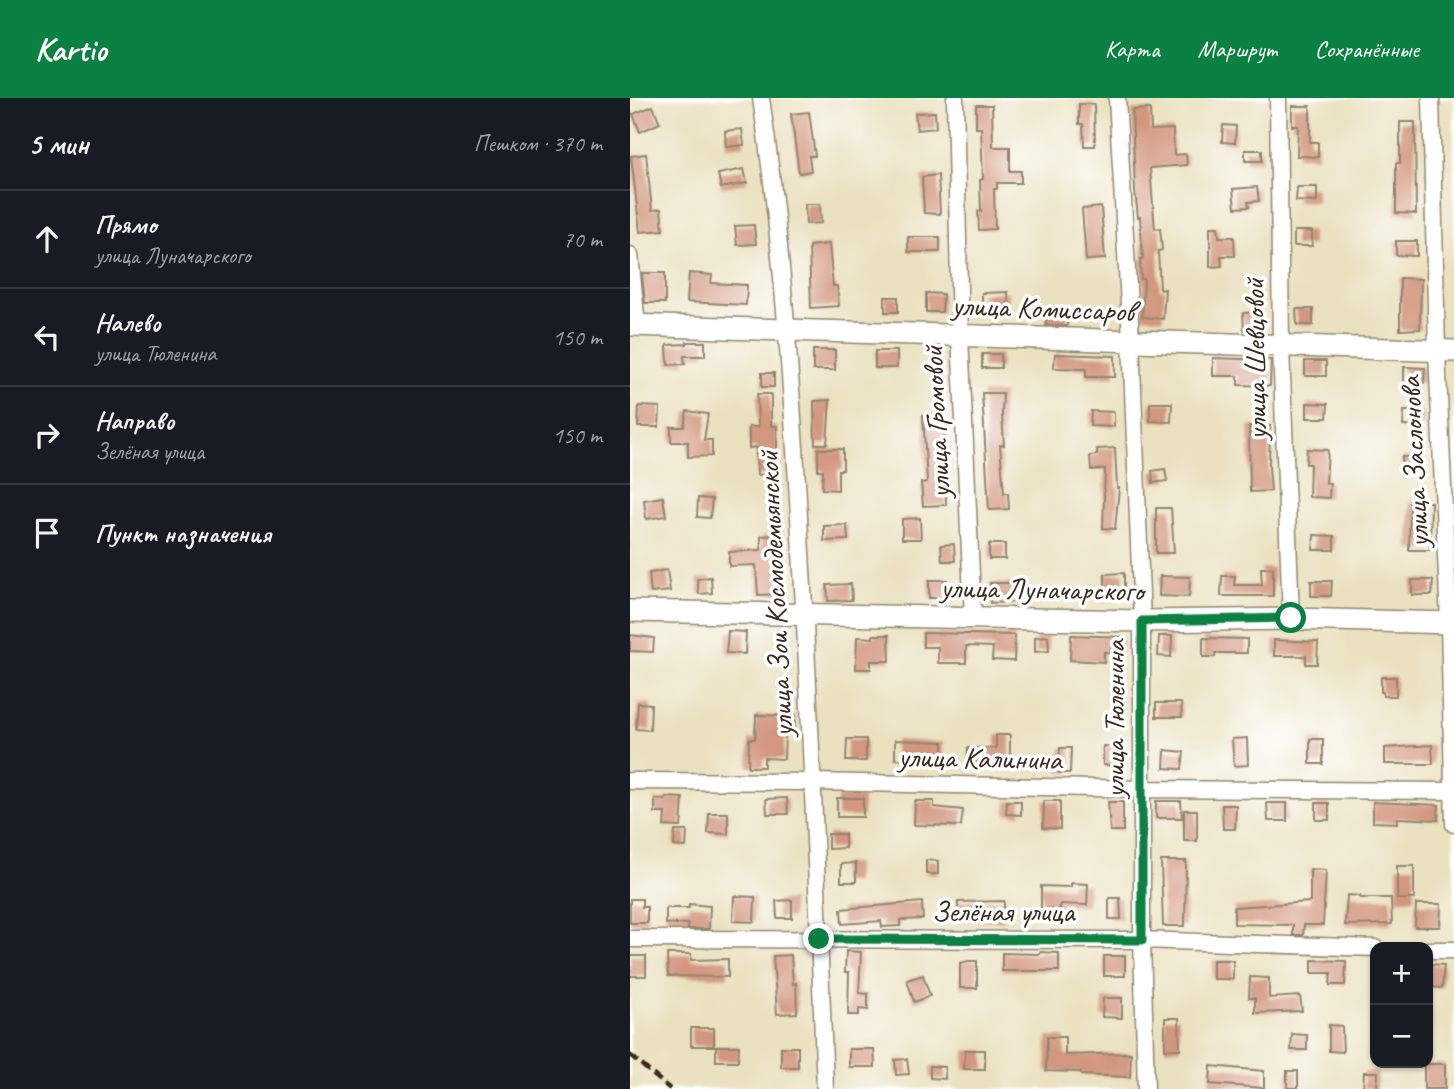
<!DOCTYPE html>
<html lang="ru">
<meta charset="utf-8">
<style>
:root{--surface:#171b24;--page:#20242c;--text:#f1f3f6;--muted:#9ea1a6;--line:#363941;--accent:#0b8043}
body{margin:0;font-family:Caveat,sans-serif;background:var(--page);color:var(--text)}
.controls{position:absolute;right:21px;bottom:21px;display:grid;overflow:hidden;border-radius:14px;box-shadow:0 2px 5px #0004}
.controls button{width:63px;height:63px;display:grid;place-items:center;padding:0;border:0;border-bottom:2px solid var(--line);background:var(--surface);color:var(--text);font:35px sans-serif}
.stop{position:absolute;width:21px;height:21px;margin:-16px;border:5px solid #0b8043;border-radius:50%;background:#fff}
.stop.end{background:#0b8043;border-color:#fff;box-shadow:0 2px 7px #0008}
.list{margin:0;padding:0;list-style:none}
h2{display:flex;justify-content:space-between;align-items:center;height:91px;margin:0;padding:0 28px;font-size:30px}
h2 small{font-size:23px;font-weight:400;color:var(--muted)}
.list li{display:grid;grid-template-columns:46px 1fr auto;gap:21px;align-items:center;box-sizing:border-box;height:98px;padding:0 28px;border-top:2px solid var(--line)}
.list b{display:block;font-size:26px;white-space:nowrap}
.list p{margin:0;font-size:23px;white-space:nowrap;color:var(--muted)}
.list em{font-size:23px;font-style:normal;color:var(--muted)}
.icon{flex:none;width:38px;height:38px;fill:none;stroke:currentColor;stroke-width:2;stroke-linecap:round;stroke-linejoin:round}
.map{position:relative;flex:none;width:824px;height:991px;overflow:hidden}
header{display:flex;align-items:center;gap:42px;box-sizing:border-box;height:98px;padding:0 35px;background:var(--accent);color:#fff}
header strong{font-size:33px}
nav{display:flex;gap:38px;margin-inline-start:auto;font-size:24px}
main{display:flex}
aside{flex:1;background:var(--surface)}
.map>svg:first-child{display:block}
.building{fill:#d3967f}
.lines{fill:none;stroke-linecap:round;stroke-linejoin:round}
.minor-casing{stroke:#92866f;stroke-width:19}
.major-casing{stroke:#92866f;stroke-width:24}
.minor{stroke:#fff;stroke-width:16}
.major{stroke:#fff;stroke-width:21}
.rail{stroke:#3b2a1e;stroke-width:4.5;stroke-dasharray:10 5;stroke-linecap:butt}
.route{stroke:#0b8043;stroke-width:9}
.labels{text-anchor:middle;stroke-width:7;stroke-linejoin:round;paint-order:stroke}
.street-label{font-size:30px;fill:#3b2a1e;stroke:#fff}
</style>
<header>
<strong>Kartio</strong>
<nav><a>Карта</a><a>Маршрут</a><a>Сохранённые</a></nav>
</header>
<main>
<aside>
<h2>5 мин<small>Пешком · 370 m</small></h2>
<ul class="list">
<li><svg class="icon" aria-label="ahead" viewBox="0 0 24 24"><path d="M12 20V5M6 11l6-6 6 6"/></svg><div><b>Прямо</b><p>улица Луначарского</p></div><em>70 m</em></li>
<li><svg class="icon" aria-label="left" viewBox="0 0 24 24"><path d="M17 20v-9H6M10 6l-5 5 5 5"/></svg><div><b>Налево</b><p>улица Тюленина</p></div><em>150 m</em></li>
<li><svg class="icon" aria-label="right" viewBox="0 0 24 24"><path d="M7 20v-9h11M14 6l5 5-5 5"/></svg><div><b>Направо</b><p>Зелёная улица</p></div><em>150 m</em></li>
<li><svg class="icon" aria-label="arrive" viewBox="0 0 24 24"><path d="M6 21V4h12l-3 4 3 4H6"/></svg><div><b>Пункт назначения</b></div></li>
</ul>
</aside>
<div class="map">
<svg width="824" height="991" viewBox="0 0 824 991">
<rect width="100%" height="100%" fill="#fff"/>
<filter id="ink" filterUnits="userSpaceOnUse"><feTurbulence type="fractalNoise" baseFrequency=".0143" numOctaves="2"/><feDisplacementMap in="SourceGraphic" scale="14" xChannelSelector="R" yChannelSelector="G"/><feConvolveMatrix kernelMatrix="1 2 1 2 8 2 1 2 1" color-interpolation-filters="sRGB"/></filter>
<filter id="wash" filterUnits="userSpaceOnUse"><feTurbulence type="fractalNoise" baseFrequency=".00686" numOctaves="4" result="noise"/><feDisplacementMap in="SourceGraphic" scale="28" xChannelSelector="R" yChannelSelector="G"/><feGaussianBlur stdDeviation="1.57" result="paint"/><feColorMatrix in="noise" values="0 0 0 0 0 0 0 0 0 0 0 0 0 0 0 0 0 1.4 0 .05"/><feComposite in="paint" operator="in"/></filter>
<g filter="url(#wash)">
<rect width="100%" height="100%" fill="#eae1c0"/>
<g id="blocks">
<path class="building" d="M449 6H464L465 48H454L453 26H449Z
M346 7H362L363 49H380V73H391V85H367V91H364L365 131 349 132 348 113H351L350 82 353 81 351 30H346Z
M23 8 30 25 10 34 3 16Z
M662 8H680V44H688V59L667 58 668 28H662Z
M520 11 521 32 543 31 544 57 556 56 557 67 520 70 525 131 530 130 532 152 528 153 530 192 535 191 533 221 512 219 514 181H511L510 161H513L510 119H508L505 93 502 12Z
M179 14 185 58H179L181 73 169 75 161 16Z
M305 14 306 30 287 32 285 15Z
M770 24H785L786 116 766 115V65H770Z
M593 27 606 28 605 45 592 44Z
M112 31 114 47 96 49 95 33Z
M615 52H632V63H615Z
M16 56 22 112 31 111 33 132 10 134 1 58Z
M114 71 117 85 91 90 88 76Z
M308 77 310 116 294 115 292 79Z
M627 89 629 103 618 104 619 109 605 110 603 91Z
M667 89H687V104L666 103Z
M175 106H190L191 125 176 126Z
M471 109 475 161 456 162 452 111Z
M124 127 126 146 107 147 105 128Z
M580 129H588L589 139H604L605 158H591L592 168 580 169Z
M664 133H682V148H664Z
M278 139H310V154H278Z
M766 143H787V158L766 157Z
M199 146 203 188H207L209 208 181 210 179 148Z
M12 175H35V205H15Z
M59 175 82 177 81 185 117 187 116 207 57 204Z
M770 180 791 181 790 231 770 232Z
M378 194 379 218H352V195Z
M296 195 313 196 312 214H296Z
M255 199H268V214H255Z
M666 211H683V227H667Z
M416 214 437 215V228L416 227Z
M632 214 633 231 614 232 613 215Z
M57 244H75V258H54L55 266 38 267 37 247 57 246Z
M183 252H205V272H183Z
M245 253H267V270H245Z
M352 256H371V270H352Z
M425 256 485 258V279H456V271L424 270Z
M583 260 641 262 640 288 608 287V278H583Z
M675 263H696V278H675Z
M774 269 795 270 794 285 774 284Z
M132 275H144V289H132Z
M352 295H373L372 316 374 347H370L374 395H378L379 411 359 412Z
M127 296H141V328H147V376L127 377 126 349 119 350V329H128Z
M200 302 197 346H185L184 303Z
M520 305H542L541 324 520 323Z
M677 305 698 306 697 320H677Z
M9 308 30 309 29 329H8Z
M57 313 78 316 74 342H82V358L58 359V344H41V329H54Z
M461 313 484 314V329L460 328Z
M774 313H794V328H773Z
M314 315 316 407 293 408 291 385 297 384 293 317Z
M619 328H640L639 369 641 393 620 394Z
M485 350 487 390H489L485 431 473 430 475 371 461 372 460 358 467 357V351Z
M188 351H213V372H208V392L192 391 193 372H188Z
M677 351 698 352 696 385H700L699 400 679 399 680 366H676Z
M772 359H793V374H772Z
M535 371 537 383 523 385 522 373Z
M33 399 36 418 16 421 14 402Z
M68 400 82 401 80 420 67 419Z
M780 404H801L800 452H779Z
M526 410H541L544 455H526Z
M290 420 291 441H272V421Z
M217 427 218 442 194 443V428Z
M151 437 152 452H148L150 496 128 497 126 467 99 468V454L131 452V438Z
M684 437 704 438V452H683Z
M324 446 325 463H312L311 447Z
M359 446H375V461H359Z
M631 470H643V498H591L592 478H605L604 487H632Z
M37 472 40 493 21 495 19 475Z
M494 475V494H475V476Z
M530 478 560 479 559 499 529 498Z
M81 479 82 495 69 496 67 481Z
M299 482H317L318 500H299Z
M782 482H803L802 497H782Z
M681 483H702L701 498H681Z
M360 485H386V504L360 505Z
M221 486 222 502 198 503 197 487Z
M98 533 116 534 115 556 96 555Z
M293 535 385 537 384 563 362 562 363 549 336 548V565H308V549H293Z
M0 537 24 540 23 554 0 553Z
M243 537H259L260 563H241V571H226L227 539 243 540Z
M441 537 494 539 493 555 474 554V564L440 562Z
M418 538 419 553 405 554V539Z
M529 538H542L541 559 528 558Z
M573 540 617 541V555H585V559H573Z
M644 542 688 544 687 566H676V558H644Z
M751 579H766V598H753V594H751Z
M8 605 21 606 20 632 6 631Z
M526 605H551L552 619H526Z
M126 617 165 618V636H155L154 661 134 660V669H118L119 641H125Z
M366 637H380V664H338V650H366Z
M617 640 618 667 604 668 602 641Z
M217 641H236V663H216Z
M680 641H693V666H680Z
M265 642 313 644V663L265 661Z
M802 647 803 666H755V650Z
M473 648 493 649 492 668 473 667Z
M430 650H441L440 675H429Z
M535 652 554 654 552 671 534 670Z
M36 699 53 700 51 729 34 728 35 715H25V701L35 702Z
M157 700 158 716H137L136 701Z
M207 700H233V719H207Z
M285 703H304V709L333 712 331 728 284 727Z
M377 703H391V717L376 716Z
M414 703H430V731L413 730Z
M526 703H551L552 720H526Z
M478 704H493V733H480Z
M743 704 809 707 808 722 767 720V725L743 724Z
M637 705H657V723H638Z
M686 705H699V722H686Z
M592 707H606L605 731H593Z
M554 712H567V743H554Z
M79 715H98V736L78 735Z
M45 733H57L56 749 44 748Z
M198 736H215V750L198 751Z
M296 762 308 763V776H296Z
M531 763H556L555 828H533Z
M226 765V784H211V766Z
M767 768H784V801H767Z
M680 771 696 772 693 827H674L673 837H663V827L604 826V809L680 804Z
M441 785 458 786 457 807 430 806V812L411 811V788L441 789Z
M717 797 730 798V800H761L762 826 715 827Z
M104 798 125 799 124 824 103 823Z
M479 800H490L491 821H479Z
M0 801H12V809H17V825H0Z
M162 802V820H147L146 803Z
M374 803V823L328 822V804Z
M292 804 293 821 270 822V828L252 829 251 823 212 826 211 811Z
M59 806 80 808 79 831H58V826H36V810H59Z
M786 806H811L810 829H785Z
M216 853 231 854 229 895 238 896V912L229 911V917H218L219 874H215Z
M410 854 429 855V873H372V855L409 856Z
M37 856H61V862L98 861V879L38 878Z
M161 857 163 886 166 885 167 915 147 916 143 858Z
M0 858H16V878H0Z
M474 858H495V878H474Z
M583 862H603V881H583Z
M682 862 716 863 715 887H700L701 875H682Z
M339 863H347V890H330V865Z
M799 866 814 867 812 890 798 889Z
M293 877 300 898 284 904 277 882Z
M620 879 639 880V900L670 898 672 913 625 915V900H619Z
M473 900H492V920L472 919Z
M535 920H549L550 951H535Z
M699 927 712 928 713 954 699 953Z
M61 930H84V948H61Z
M662 936 677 937V952H661Z
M417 939H435V957L501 955 500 979 451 977V974L416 973Z
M86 948H109L108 963H86Z
M151 949H168V969H151Z
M219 951H244L245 969H219Z
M335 952H355V971H334Z
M277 961 279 976 266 977 265 962Z
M794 966H815V991H794Z
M300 968 315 969V981L300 980Z
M581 968 634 973V990L580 986Z
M657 973H668V990H657Z
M734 974H748L747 991 733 990Z"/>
</g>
</g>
<g filter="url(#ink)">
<use href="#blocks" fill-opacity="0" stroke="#92866f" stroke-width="2"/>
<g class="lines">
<defs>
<path id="minor" d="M131 0C152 145 162 290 170 437 181 621 188 806 195 991
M325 0 330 237 343 520
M487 0 501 241 512 523V842L516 991
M648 0 651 247 661 521
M801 0 807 253 819 525 824 726
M0 157 7 228
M0 683 184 684 511 691 824 693
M0 841 512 842 745 850
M798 852H824"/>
<path id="major" d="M0 227 824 253
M0 513 512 523 661 521 824 525"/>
</defs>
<use href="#minor" class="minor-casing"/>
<use href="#major" class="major-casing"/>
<use href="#minor" class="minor"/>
<use href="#major" class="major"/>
<path class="rail" d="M0 957 40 991"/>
</g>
</g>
<g class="lines" filter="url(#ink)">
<path class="route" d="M189 841 512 842V523L661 520"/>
</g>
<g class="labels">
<g class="street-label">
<text transform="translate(413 210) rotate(2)" y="10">улица Комиссаров</text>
<text transform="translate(625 261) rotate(-91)" y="10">улица Шевцовой</text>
<text transform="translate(306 324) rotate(-93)" y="10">улица Громовой</text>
<text transform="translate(784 364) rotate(-93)" y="10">улица Заслонова</text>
<text transform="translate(412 491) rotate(1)" y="10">улица Луначарского</text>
<text transform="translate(145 496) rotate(-93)" y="10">улица Зои Космодемьянской</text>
<text transform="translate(484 621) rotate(-90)" y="10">улица Тюленина</text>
<text transform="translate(350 660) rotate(1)" y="10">улица Калинина</text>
<text x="373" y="823">Зелёная улица</text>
</g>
</g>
</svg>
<div class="controls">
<button>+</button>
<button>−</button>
</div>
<div class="stop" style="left:661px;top:520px"></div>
<div class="stop end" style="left:189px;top:841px"></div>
</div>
</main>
